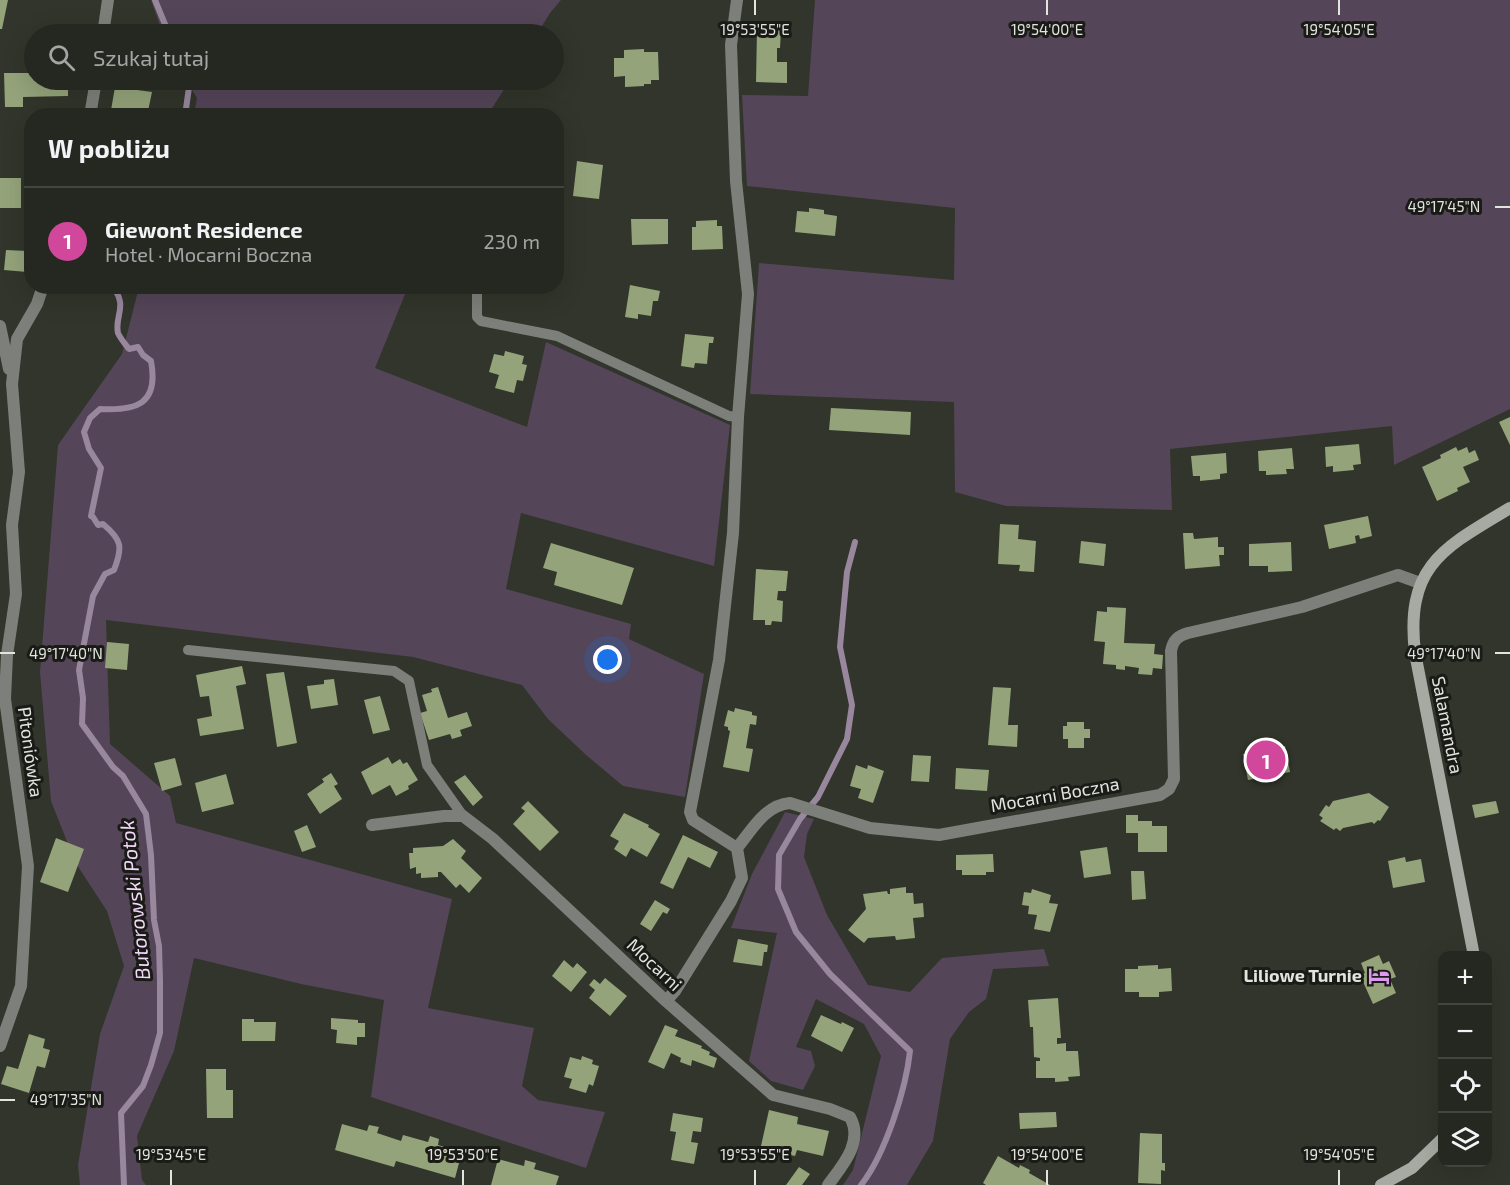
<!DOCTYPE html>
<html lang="pl">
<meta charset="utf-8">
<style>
:root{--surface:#252820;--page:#31342d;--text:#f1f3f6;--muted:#a3a6a5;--line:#42443e;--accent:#bca0f2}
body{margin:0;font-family:"Exo 2",sans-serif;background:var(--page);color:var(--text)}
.controls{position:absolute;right:18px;bottom:18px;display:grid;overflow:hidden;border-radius:12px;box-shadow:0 6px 24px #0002}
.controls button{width:54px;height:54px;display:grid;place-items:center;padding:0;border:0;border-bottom:2px solid var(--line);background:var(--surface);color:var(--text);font:30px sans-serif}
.you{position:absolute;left:608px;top:660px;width:21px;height:21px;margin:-15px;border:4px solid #fff;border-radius:50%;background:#1a73e8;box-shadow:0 0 0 9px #1a73e833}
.badge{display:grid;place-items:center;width:39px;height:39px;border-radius:50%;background:var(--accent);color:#fff;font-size:20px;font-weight:700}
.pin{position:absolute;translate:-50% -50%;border:3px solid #fff;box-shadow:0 2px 6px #0006}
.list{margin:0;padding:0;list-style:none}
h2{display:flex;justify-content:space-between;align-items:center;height:78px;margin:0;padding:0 24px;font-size:26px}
h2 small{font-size:20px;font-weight:400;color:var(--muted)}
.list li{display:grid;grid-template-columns:39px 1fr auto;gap:18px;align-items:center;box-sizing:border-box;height:108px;padding:0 24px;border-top:2px solid var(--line)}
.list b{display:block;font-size:22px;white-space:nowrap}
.list p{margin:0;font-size:20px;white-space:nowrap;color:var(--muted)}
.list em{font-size:20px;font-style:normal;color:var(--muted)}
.icon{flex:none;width:33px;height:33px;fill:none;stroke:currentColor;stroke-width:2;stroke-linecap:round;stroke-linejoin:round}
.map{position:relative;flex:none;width:1510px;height:1185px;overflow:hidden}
.search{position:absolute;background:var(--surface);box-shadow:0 6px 24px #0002;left:24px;top:24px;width:540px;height:66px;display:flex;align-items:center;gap:15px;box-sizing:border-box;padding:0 21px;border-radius:33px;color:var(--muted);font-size:22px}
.panel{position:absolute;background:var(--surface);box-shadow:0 6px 24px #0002;left:24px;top:108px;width:540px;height:186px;border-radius:24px}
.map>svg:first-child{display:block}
.green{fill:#544558}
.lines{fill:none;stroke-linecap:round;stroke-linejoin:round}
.stream{stroke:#98879d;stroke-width:6}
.building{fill:#94a37a}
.lane{stroke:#7d7f7a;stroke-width:10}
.street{stroke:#7d7f7a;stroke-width:12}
.secondary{stroke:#a7aaa2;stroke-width:12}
.ticks{fill:none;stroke:#e2e4de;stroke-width:2}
.labels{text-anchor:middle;stroke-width:6;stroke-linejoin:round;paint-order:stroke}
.street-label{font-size:18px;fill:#e2e4de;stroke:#1a1b17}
.poi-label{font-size:18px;font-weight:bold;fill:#e2e4de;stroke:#1a1b17;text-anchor:end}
.water-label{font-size:20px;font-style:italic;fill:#f4d9fc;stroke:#1a1b17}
.ticks-label{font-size:15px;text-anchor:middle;fill:#e2e4de;stroke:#1a1b17;stroke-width:6;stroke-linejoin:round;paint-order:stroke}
</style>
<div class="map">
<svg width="1510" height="1185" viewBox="0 0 1510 1185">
<rect width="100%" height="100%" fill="#31352b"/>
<path class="green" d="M151 0H561L550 13 537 34H163Z
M815 0H1510V409L1394 465 1392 426 1170 449 1172 510 1006 506 955 492 954 402 750 394 759 263 954 280 955 208 747 186 742 95 808 96Z
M186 80H510L487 116 194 115 197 98Z
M139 287H408L375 368 527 427 546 342 730 425 714 566 521 513 506 589 631 624 629 639 704 674 685 797 623 786 585 754 548 719 522 685 413 657 106 620 110 744 170 796 176 823 452 899 428 1008 534 1028 522 1086 538 1100 605 1112 586 1168 371 1097 384 1000 301 984 194 958 174 1051 137 1136 142 1180 146 1185H80L78 1165 100 1034 124 966 107 911 75 862 51 801 40 672 58 445 122 354Z
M785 812 814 819 807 834 804 857 827 915 868 985 910 992 942 958 1044 949 1049 966 993 969 986 999 969 1012 950 1039 933 1141 907 1185H843L853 1170 881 1056 864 1024 816 999 796 1047 811 1051 815 1066 803 1090 771 1081 749 1061 777 933 731 928 752 874Z"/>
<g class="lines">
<path class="stream" d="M155 0 169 34
M185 116 190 80
M112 286C129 306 114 316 118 333 120 338 125 344 129 349L138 347 143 355 151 361C159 404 137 411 100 409L90 418 84 432 89 449 101 468 91 516 93 517 98 525 103 524C122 540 123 547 114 570L105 574 93 596 79 670 83 698 82 724 113 767 123 776 146 814 151 855 154 920 159 946 160 980V1033L151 1065 143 1086 121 1113 124 1185
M855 542 847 572 840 647 852 705 847 739 818 797 800 819 779 855 778 889 796 932 830 974 910 1051C906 1089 885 1155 861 1185"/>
</g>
<path class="building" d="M0 0H8L2 29H0Z
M757 30H781L780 48H777V62H787V83L756 82Z
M644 49V52H658L659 80H651V84H644V86L625 87V76L614 77V58H624V50Z
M4 73H34V80H68V96L23 97V107H5Z
M115 87 152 92 147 116H110Z
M577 161 603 165 599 199 573 196Z
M0 178H21V208H0Z
M809 208 824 210V214L837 216 835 236 795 232 797 211 809 212Z
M631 219H668V244L632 245Z
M717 220V226H722L723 249 692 250V227H696V221Z
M6 250 28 251 27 272 4 270Z
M630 285 660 291 658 301H653L651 316 638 314V319L625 317Z
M685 334 714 337 713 343H709L707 364 695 363 694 368 681 366Z
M505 351 524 356 522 364 527 365 523 381 517 380 514 393 495 388 499 375 489 372 494 354 504 356Z
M831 408 911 412 910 435 829 430Z
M1510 417V445L1499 422Z
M1359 444 1361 464 1353 465 1354 470 1333 472V466L1326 467 1325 447Z
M1456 447 1458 451 1467 447 1469 453 1475 450 1479 460 1463 467 1470 482 1457 488 1458 491 1437 501 1422 467 1441 458 1440 455Z
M1292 448 1294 469H1286L1287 474 1266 475V471H1259L1258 451Z
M1226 453 1227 473 1220 474V479L1200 481V476H1193L1191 456Z
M1368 516 1372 536 1360 539 1359 535 1355 536 1356 543 1329 549 1324 525Z
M1000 524 1019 525 1018 539 1036 541 1034 572 1019 571 1020 565 998 564Z
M1183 533H1193L1194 539 1218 537V547H1224V555H1219L1220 566 1185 569Z
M1081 541 1106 544 1104 566 1079 563Z
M1291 542 1292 571 1268 572V566H1249V544Z
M551 543 634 568 622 605 554 585 557 572 543 568Z
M756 569 788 571 786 591H778L777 600 783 601 782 622 772 621 771 625H765V620H753Z
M1107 607 1126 608 1124 643 1155 644 1154 654 1163 655 1162 669 1153 668 1152 675 1138 674 1139 668 1125 666V670L1116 669V665L1103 664 1105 642 1094 641 1097 611 1107 612Z
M107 642 129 644 127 670 105 668Z
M242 666 246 684 236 686 244 729 200 736 197 719 212 716 209 696 200 697 196 675Z
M284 672 297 743 277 747 266 674Z
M334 679 338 705 311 709 307 686 324 684V680Z
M438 687 448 718 467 712 472 726 460 730 462 736 452 739 450 734 429 740 420 713 427 711 422 695 432 692 431 689Z
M993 687 1011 688 1008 725H1018L1017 747 988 745Z
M380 696 390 730 373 734 364 700Z
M735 708 752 712V715L757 716 756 725 750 724 746 748 753 749 749 772 723 767 730 731 728 730V727L724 726 728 710 734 712Z
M1067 722H1084V729H1090V738H1084V748H1068V739H1063V726H1067Z
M1285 746 1290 772 1248 780 1243 754Z
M913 755 931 756 929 782 911 781Z
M388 757 392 764 400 759 403 764 407 762 418 780 408 786 409 789 396 796 390 785 372 795 361 772Z
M175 758 182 785 162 791 154 763Z
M856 765 867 769 868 765 884 771 873 803 858 798 861 789 850 786Z
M956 768 989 770 987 791 955 789Z
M331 773 338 784 334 786 342 799 320 814 307 794 324 782 322 779Z
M226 774 234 804 202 812 195 783Z
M465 775 483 797 473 806 454 782Z
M1369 793 1389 807 1380 821 1378 820 1374 824 1372 822 1343 828 1340 831 1336 828 1334 830 1320 821 1323 818 1319 815 1326 805 1329 807 1333 801Z
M528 801 559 832 540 851 513 824 525 811 521 808Z
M1496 801 1499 813 1475 818 1472 805Z
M624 813 649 825 648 827 660 834 647 857 631 848 626 857 614 849 619 841 610 836Z
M1126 815H1138V821H1152V826H1167V852H1138V833H1126Z
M307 825 316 847 302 852 294 831Z
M683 835 718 852 710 868 688 857 673 889 660 883Z
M56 838 84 849 68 892 40 882Z
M453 839 466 851 461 858 482 878 469 893 460 884 456 888 441 872H438V877L421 878V873L416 874V867L410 869 409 853H413V848L443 846Z
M1107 847 1111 874 1084 878 1080 851Z
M993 854 994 872H986V875H962V870H956V855Z
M1405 857 1406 862 1421 859 1425 882 1393 888 1388 861Z
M1131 871H1144L1146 899 1132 900Z
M906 887V893H913L914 904 923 903 924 917 913 918 915 938 896 940 895 936 868 938 864 943 848 930 866 909 863 894 887 891 888 894H890V889Z
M1032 889 1051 895 1049 903 1058 904 1050 932 1034 929 1037 915 1028 914 1029 906 1022 905 1024 892 1031 893Z
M655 900 670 909 667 914 663 912 651 931 640 924Z
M738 939 768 945 767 952H764L762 966 733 962Z
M1379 955 1383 964 1389 961 1396 977 1390 979 1396 993 1373 1004 1360 975 1365 973 1361 963Z
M564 960 573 968 577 963 587 972 571 992 552 976Z
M1158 965V969L1171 968 1172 991 1159 992V997H1139V992H1125V969H1138V966Z
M605 978 627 996 610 1016 589 998 595 990 589 985 594 979 600 984Z
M1058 998 1061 1038H1057V1044L1066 1043V1051H1078L1080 1076 1068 1077 1069 1081 1055 1082V1078H1036V1061H1040V1058L1034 1057 1033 1027H1030L1028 1000Z
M821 1015 841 1024 842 1022 854 1028 842 1052 811 1036Z
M331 1018 358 1020V1023H365V1037H357V1045L336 1043 337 1030 331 1029Z
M242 1019H254V1022H276L275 1041H242Z
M665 1025 678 1030 675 1036 702 1046 701 1048 710 1052 709 1055 717 1058 714 1068 692 1060 691 1066 680 1062 681 1058 671 1053 664 1069 648 1062Z
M29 1034 45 1039 43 1048 50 1050 45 1068 37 1066 29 1093 1 1084 7 1066 18 1069Z
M582 1056 593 1060 592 1064 599 1066 593 1086 589 1084 586 1093 569 1088 572 1079 564 1077 570 1057 581 1060Z
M206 1069H226V1090H233V1118H207Z
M769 1110 798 1117 797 1124 829 1131 823 1156 797 1150 795 1156 786 1154 787 1148 761 1146Z
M1056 1112 1057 1127 1020 1129 1019 1113Z
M673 1113 703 1118 701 1132 693 1131 691 1142 698 1143 694 1164 671 1160 676 1132 670 1131Z
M342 1124 367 1131 369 1125 379 1127 377 1133 401 1141 403 1135 428 1142 430 1136 439 1139 438 1145 462 1152 455 1178 396 1161 394 1167 335 1150Z
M1140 1133 1162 1134V1163H1165V1171L1161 1170V1184L1138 1183Z
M998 1156 1019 1168 1020 1165 1030 1170 1029 1173 1050 1185H986L983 1183Z
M498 1159 524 1166 525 1160 536 1163 534 1169 559 1176 556 1185H491Z
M799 1167 810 1174 802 1185H786Z"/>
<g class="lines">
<path class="lane" d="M477 286V317L481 321 557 336 729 416 738 417
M188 650 394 671 409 681 427 765 463 816"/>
<path class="street" d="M737 0 731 45 736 181 748 294 738 417 733 533 719 660 690 812 693 820 737 848
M103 34 108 0
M90 116 96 80
M0 326 9 369
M372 825 444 816H463L493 839 666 1001 773 1095 830 1109 850 1117C864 1142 842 1166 828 1185
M666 1001 675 991 731 901 742 878 737 848C752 830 765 805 790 803L870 828 939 835 1160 795 1169 789 1174 779 1171 651C1173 640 1178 636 1188 633L1302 607 1398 575 1420 583
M0 1046 21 986 28 866 5 699 7 655 16 594 12 525 19 472 12 384 17 339 37 304 43 286"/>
<path class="secondary" d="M1474 956 1415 653C1405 566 1443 548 1510 508
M1381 1185 1412 1168 1442 1139"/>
</g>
<path class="ticks" d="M755 0V15M1047 0V15M1339 0V15M1495 207H1510M0 653H15M1495 653H1510M0 1100H15M171 1170V1185M463 1170V1185M755 1170V1185M1047 1170V1185M1339 1170V1185"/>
<defs>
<symbol id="hotel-bare" viewBox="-9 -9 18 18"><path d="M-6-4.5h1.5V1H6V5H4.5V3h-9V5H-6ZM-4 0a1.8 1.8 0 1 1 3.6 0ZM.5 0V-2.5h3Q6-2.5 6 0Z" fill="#de98f2" stroke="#1a1b17" stroke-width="2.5" paint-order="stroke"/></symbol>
</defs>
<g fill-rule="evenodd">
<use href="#hotel-bare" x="1364" y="961" width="30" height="30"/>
</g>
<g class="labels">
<g class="street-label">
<text transform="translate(1447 725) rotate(79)" y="6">Salamandra</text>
<text transform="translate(30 752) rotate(82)" y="6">Pitoniówka</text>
<text transform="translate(1055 795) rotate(-10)" y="6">Mocarni Boczna</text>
<text transform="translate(654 965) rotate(43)" y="6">Mocarni</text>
</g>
<g class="poi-label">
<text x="1362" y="982">Liliowe Turnie</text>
</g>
<g class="water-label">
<text transform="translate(135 900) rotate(-96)" y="7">Butorowski Potok</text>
</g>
</g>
<g class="ticks-label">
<text x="755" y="35">19°53'55"E</text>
<text x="1047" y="35">19°54'00"E</text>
<text x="1339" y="35">19°54'05"E</text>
<text x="1444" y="212">49°17'45"N</text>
<text x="66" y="659">49°17'40"N</text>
<text x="1444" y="659">49°17'40"N</text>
<text x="66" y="1105">49°17'35"N</text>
<text x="171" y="1160">19°53'45"E</text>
<text x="463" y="1160">19°53'50"E</text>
<text x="755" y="1160">19°53'55"E</text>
<text x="1047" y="1160">19°54'00"E</text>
<text x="1339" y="1160">19°54'05"E</text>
</g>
</svg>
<div class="controls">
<button>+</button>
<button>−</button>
<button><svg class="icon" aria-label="locate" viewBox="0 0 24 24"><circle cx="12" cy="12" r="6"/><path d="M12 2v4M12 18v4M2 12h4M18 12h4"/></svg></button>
<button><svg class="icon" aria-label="layers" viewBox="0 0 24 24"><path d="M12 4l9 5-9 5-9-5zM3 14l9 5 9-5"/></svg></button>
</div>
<div class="you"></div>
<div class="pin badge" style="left:1266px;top:760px;background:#d1479c">1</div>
<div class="search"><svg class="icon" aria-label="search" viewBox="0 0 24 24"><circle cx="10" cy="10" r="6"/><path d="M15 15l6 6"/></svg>Szukaj tutaj</div>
<section class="panel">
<h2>W pobliżu<small></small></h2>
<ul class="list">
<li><span class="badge" style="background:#d1479c">1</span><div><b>Giewont Residence</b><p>Hotel · Mocarni Boczna</p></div><em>230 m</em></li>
</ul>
</section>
</div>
